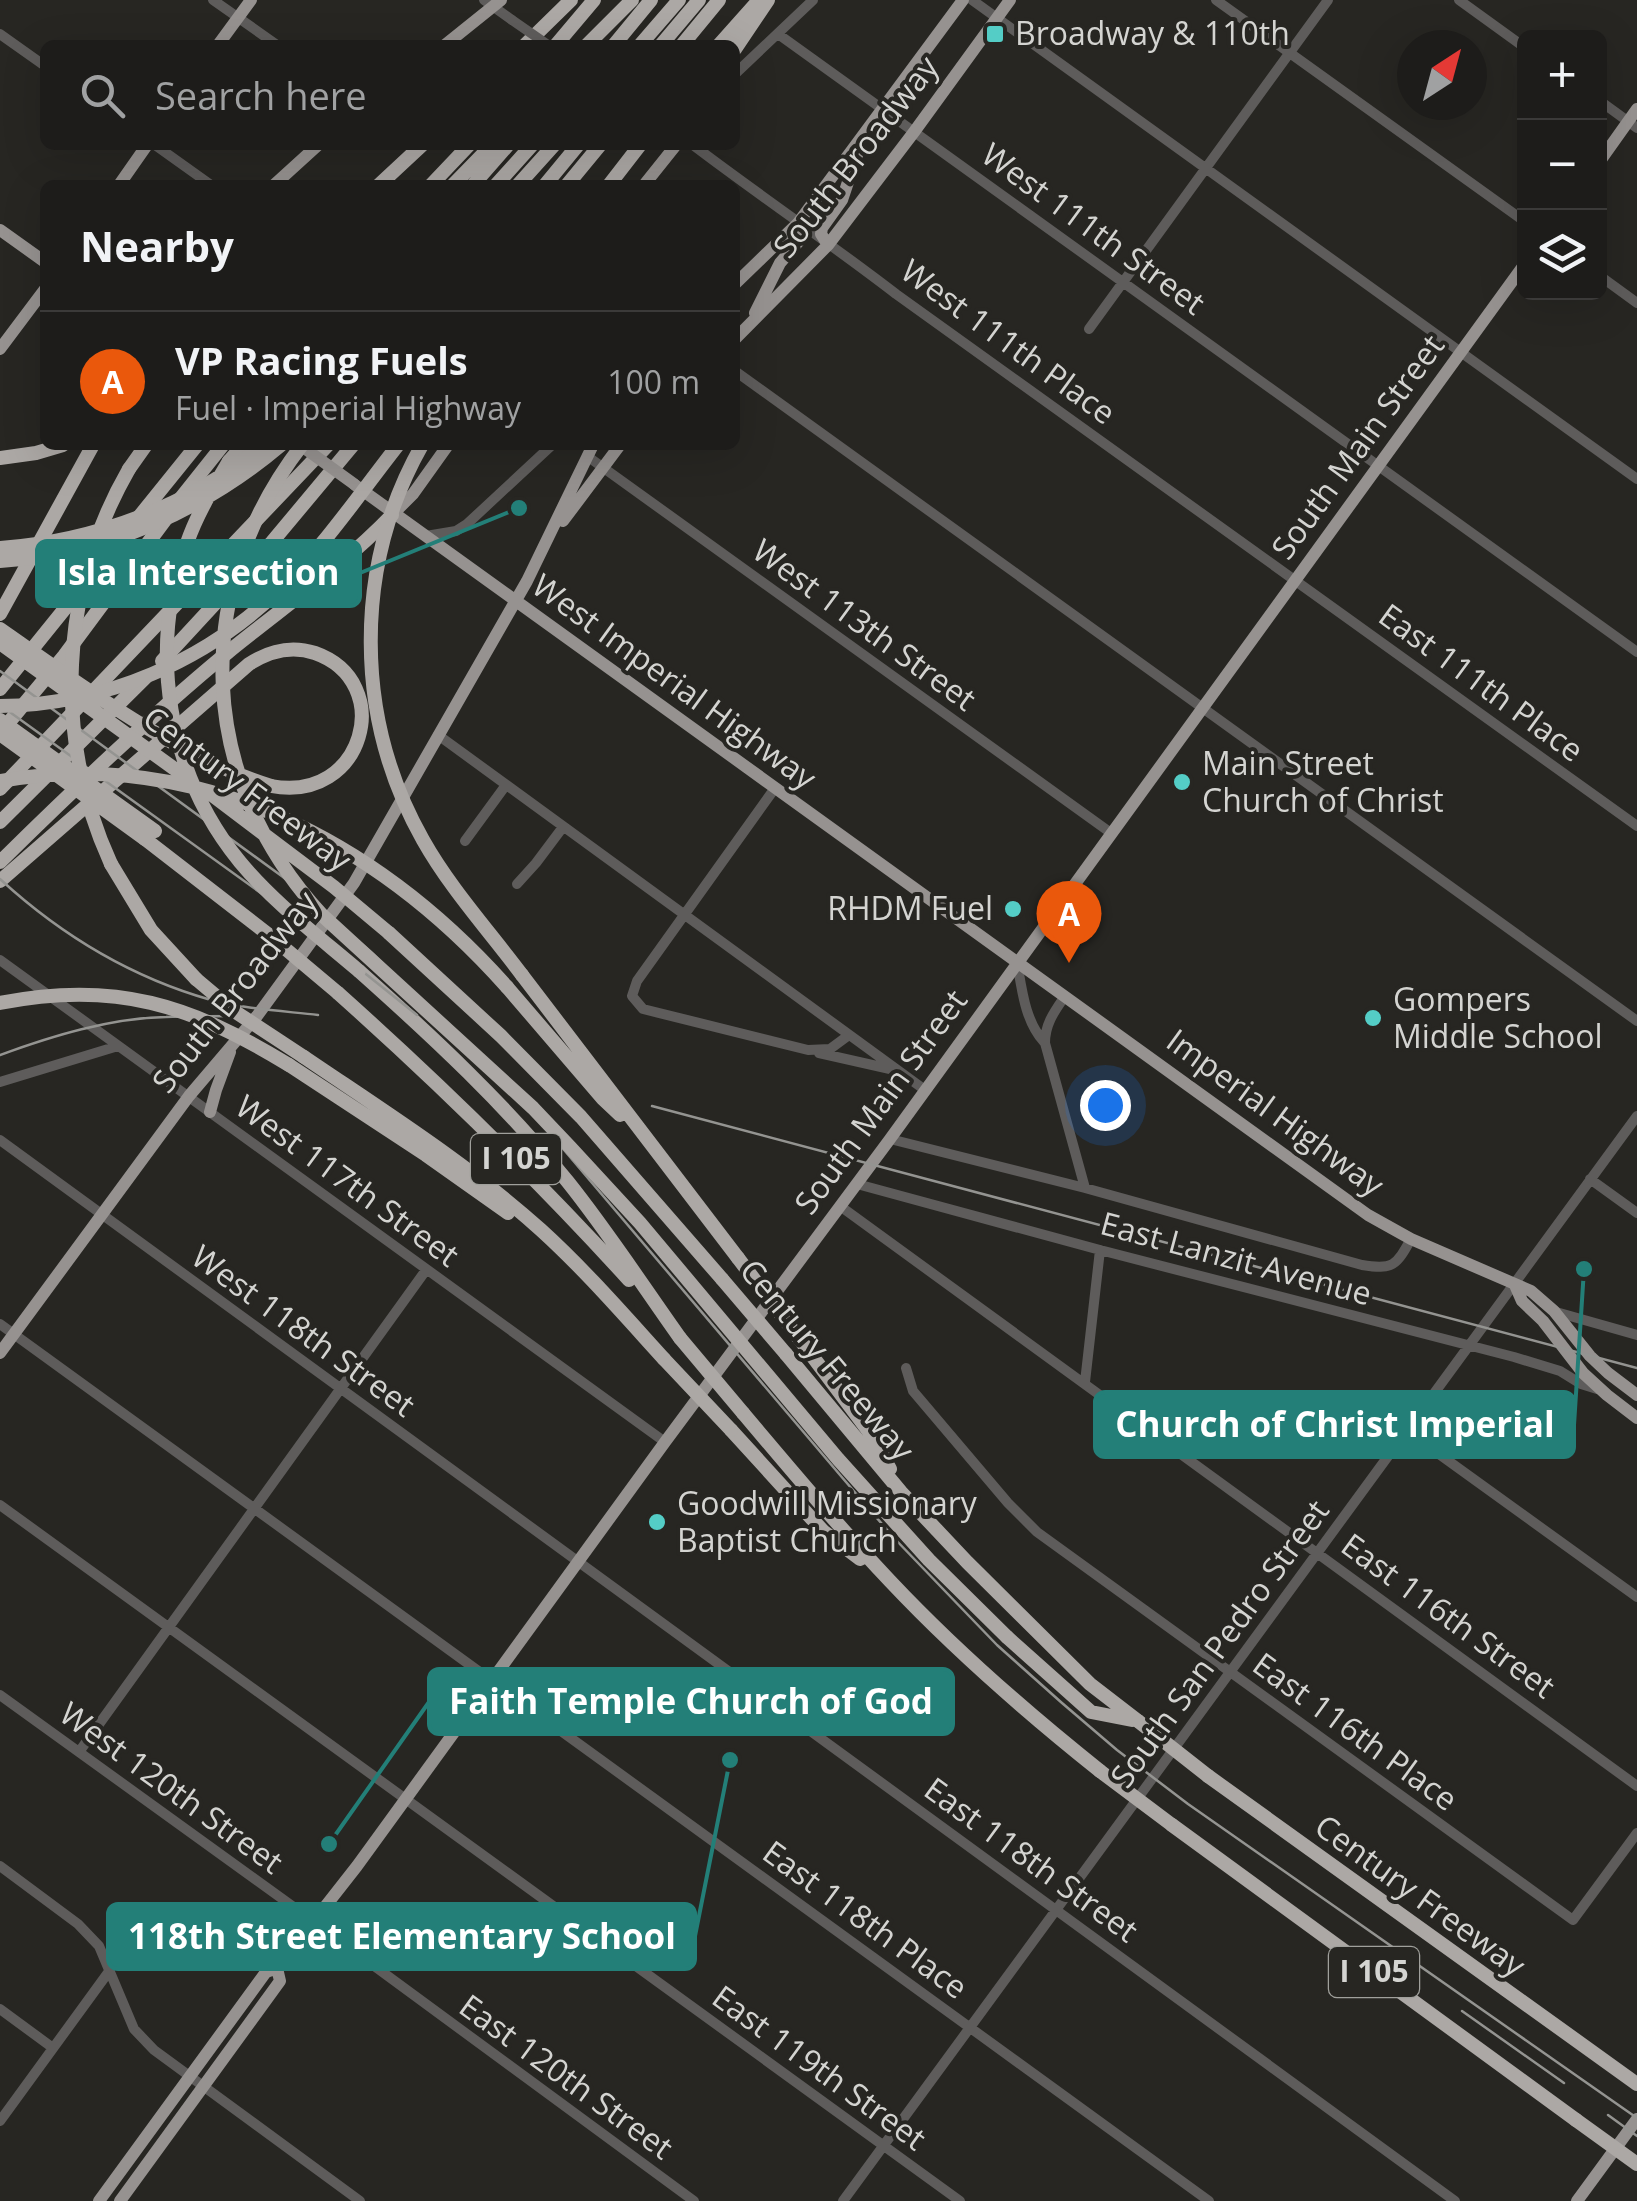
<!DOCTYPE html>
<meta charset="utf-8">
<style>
:root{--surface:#1d1c1a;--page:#252523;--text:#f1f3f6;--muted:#a0a1a2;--line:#3b3a39;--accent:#ea580c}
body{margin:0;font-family:"Open Sans",sans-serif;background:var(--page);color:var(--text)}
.controls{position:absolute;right:30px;top:30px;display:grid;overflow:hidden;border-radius:15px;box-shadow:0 10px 40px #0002}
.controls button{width:90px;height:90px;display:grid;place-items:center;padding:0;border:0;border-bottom:2px solid var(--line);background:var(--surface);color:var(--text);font:50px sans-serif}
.compass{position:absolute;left:1397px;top:30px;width:90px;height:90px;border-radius:50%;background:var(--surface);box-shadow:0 10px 40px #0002;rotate:36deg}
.you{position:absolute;left:1105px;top:1105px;width:35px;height:35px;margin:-25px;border:8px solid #fff;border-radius:50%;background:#1a73e8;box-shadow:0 0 0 15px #1a73e833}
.badge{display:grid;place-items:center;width:65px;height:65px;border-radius:50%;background:var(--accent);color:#fff;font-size:32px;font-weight:700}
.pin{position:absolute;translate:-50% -82px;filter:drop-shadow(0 2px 5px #0008)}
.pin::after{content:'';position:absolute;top:52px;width:35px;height:30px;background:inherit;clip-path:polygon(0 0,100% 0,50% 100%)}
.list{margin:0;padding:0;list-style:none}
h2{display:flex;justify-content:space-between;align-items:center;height:130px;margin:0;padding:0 40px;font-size:42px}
h2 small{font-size:32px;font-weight:400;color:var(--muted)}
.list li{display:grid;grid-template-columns:65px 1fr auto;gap:30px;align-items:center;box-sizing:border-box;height:140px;padding:0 40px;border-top:2px solid var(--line)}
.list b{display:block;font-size:38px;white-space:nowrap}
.list p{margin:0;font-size:32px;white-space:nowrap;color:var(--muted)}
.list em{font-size:32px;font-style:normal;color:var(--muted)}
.icon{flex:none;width:55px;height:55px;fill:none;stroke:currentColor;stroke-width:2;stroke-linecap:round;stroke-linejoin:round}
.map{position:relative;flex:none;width:1637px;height:2201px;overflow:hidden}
.search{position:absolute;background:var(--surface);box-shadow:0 10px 40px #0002;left:40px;top:40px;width:700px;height:110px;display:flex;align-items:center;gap:25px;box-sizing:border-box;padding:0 35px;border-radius:15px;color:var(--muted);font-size:38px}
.panel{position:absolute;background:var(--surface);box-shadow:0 10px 40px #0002;left:40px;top:180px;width:700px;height:270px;border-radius:15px}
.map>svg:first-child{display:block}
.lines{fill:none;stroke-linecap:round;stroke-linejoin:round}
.minor{stroke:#5e5c5b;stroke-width:10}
.major{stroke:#969290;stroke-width:12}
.highway{stroke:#aca8a5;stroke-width:14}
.tram{stroke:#949491;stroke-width:2.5}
.rail{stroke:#949491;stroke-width:2.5}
.minor-bridge{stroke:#5e5c5b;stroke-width:10}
.major-bridge{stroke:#969290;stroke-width:12}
.highway-bridge{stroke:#aca8a5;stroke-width:14}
.poi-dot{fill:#54cdc6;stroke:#272622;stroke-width:4}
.labels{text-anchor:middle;stroke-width:8;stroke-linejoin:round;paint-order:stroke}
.shield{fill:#272622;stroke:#a0a09c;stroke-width:2.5}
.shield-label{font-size:30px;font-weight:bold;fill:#d4d4d1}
.poi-label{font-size:32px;fill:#d4d4d1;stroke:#272622;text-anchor:start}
.street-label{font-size:32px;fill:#d4d4d1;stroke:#272622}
.leader{fill:none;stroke:#237f78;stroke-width:4}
.callout-dot{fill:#237f78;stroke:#272622;stroke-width:4}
.callout{fill:#237f78;stroke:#237f78;stroke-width:4}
.callout-label{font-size:35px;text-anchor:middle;font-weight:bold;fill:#fff}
</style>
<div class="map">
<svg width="1637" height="2201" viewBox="0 0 1637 2201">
<rect width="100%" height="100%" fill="#272622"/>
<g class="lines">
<path class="minor" d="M213 0 277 45
M484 0 512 20
M972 0 1637 479
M1216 0 1524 221
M1459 0 1524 47
M0 34 45 66
M778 34 1637 652
M735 74 813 0
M1600 101 1637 128
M155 145 211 185
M693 145C760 196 830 243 896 294L1637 826
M1600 276 1637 303
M1089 329 1328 0
M735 371 1637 1021
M587 456 1111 833
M426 536 456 531 467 524 552 445
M438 735 925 1090
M775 788 637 981 632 996 643 1009 808 1050 830 1049 849 1035
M465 841 506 785
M517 884 536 863 563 827
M0 960 665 1442
M1017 962C1022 990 1025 1021 1044 1042
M1065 996C1054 1012 1045 1024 1045 1043L1085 1188
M819 1053 890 1069
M0 1082 118 1046
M890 1139 1085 1188 1362 1265C1393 1270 1396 1266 1411 1239
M0 1140 1455 2201
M1590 1179 1637 1213
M857 1184 1100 1250 1514 1357 1560 1371 1581 1384 1597 1389
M840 1206 1637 1786
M1556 1312 1637 1335
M0 1324 1209 2201
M906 1368 913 1391 1008 1503 1037 1532 1573 1920 1637 1833
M1085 1382 1100 1250
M1407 1431 1637 1597
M0 1505 960 2201
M0 1695 313 1921 694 2201
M79 1752 426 1270
M0 1866 78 1924 99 1946 134 2029 154 2050 360 2201
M0 2009 53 2048
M0 2121 110 1970
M843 2201 1637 1116"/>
<path class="major" d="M218 45 251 0
M445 45 501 0
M1600 161 1637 109
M119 185 147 145
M274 185 318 145
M644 185 676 145
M0 230 45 262
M828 245 821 234 822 228 842 200 859 149
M735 284 798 223 963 0
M755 313 780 263 799 241 800 234 798 223
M735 339 828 245 914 132 1010 0
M0 349 45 289
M355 485 1368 1215 1411 1239 1531 1291 1554 1311 1590 1356 1608 1373 1637 1395
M394 513 413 494 448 445
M563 521 620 445
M210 1112 216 1090 230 1052
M1515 1285 1522 1301 1543 1321 1583 1373 1607 1395 1637 1418
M0 1353 189 1096 257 1016 354 883 527 581 593 445
M99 2201 266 1972 277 1968 357 1866 665 1442 890 1139 1524 265
M120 2201 280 1981 277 1968
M1577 2201 1637 2119"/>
<path class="highway" d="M525 45 571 0
M556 45 594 0
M587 45 632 0
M614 45 651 0
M640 45 679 0
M661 45 699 0
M682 45 719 0
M719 45 759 0
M735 49 768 0
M379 185 422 145
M431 185 469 145
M453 185 492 145
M473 185 508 145
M496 185 532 145
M518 185 554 145
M545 185 578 145
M567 185 600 145
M609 185 640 145
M0 458 36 453 63 445
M229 461 243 445
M129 469 146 445
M180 499 223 445
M0 614 93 445
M162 661 272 542 353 445
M0 689 197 445
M0 733 64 656 168 516
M0 789 328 445
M0 822 146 677
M145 839 269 935
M0 862C73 790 148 718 227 653 282 608 342 567 392 515
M111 864 151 930 196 979
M0 881 249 664C269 651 291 645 315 653 397 682 364 804 271 786
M389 933 501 1036 581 1117 722 1279
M359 971C433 1037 506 1105 568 1182 608 1232 643 1286 680 1338
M522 975 738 1258
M507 987 603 1099 620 1115
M338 993C441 1085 536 1178 629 1280
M304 1057C385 1112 469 1165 541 1230 585 1270 624 1315 664 1359
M289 1065 426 1155 508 1213
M798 1337 873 1437 890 1469
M786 1354 901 1492 967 1562 1090 1684 1138 1721
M743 1413C791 1470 839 1527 890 1581 954 1649 1026 1712 1100 1771
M731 1430 823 1531 860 1559
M1007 1637 1091 1712 1132 1720
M1208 1776 1637 2084
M1172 1825 1576 2120"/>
<path class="tram" d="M0 671 283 877 372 953 531 1111 840 1475 894 1538 944 1590 997 1645 1062 1703 1117 1750 1188 1804 1637 2118
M0 705 301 922 417 1015
M1462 2011 1564 2083
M1608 2115 1637 2136"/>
<path class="rail" d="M0 879C62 936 130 977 211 1000 245 1009 283 1011 318 1015
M0 1055C52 1036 110 1018 166 1017 191 1016 217 1016 243 1016
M652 1106 1637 1368"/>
<path class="minor-bridge" d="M512 20 548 45"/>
<path class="major-bridge" d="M300 445 354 484"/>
<path class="highway-bridge" d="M302 445C189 591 197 780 322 915L533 1108 570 1147 640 1223 838 1459 929 1560 1007 1637
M422 445C353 567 354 718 423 840 450 888 489 931 522 975
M229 461C213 488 197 514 187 543 147 650 168 774 240 862 274 903 318 936 359 971
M0 548C96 541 189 506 263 445
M0 561C104 554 202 512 281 445
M0 629C82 686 175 756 271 786
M0 643 190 780
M0 706C105 705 207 661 282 587 325 545 361 492 398 445
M0 720 155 831
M0 734 145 839
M0 781C198 746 378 842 507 987
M212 795 334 887 389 933
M111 864C53 737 59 591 129 469
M269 935 338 993
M196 979 234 1011 304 1057
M0 1003C115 980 191 1005 289 1065
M738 1258 798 1337
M722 1279 786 1354
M680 1338 743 1413
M664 1359 731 1430
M1138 1721 1208 1776
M1100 1771 1172 1825
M1576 2120 1637 2164"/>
</g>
<g class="poi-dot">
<rect x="985" y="24" width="20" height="20" rx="5"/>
<circle cx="1182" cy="782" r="10"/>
<circle cx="1013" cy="909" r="10"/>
<circle cx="1373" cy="1018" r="10"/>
<circle cx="657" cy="1522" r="10"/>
</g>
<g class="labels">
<g class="shield">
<rect x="471" y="1134" width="90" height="50" rx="8"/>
<rect x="1329" y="1947" width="90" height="50" rx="8"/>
</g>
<g class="shield-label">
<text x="516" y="1169">I 105</text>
<text x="1374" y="1982">I 105</text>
</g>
<g class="poi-label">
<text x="1015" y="45">Broadway &amp; 110th</text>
<text x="1202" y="775">Main Street<tspan x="1202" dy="37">Church of Christ</tspan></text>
<text x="993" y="920" text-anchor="end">RHDM Fuel</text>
<text x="1393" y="1011">Gompers<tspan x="1393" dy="37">Middle School</tspan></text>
<text x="677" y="1515">Goodwill Missionary<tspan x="677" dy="37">Baptist Church</tspan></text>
</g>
<g class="street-label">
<text transform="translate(856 157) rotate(-52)" y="11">South Broadway</text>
<text transform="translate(1093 229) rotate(36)" y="11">West 111th Street</text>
<text transform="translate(1008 342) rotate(36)" y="11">West 111th Place</text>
<text transform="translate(1358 447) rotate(-54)" y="11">South Main Street</text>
<text transform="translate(864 625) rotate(36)" y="11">West 113th Street</text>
<text transform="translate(674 682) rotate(36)" y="11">West Imperial Highway</text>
<text transform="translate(1481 683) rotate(36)" y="11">East 111th Place</text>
<text transform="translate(247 789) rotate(37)" y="11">Century Freeway</text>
<text transform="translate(235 992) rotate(-52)" y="11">South Broadway</text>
<text transform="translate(881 1102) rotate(-54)" y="11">South Main Street</text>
<text transform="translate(1275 1113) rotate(36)" y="11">Imperial Highway</text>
<text transform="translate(347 1181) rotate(36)" y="11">West 117th Street</text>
<text transform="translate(1236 1259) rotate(15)" y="11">East Lanzit Avenue</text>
<text transform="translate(303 1331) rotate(36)" y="11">West 118th Street</text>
<text transform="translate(827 1360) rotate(50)" y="11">Century Freeway</text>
<text transform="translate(1448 1616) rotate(36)" y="11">East 116th Street</text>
<text transform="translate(1220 1644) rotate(-54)" y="11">South San Pedro Street</text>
<text transform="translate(1355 1732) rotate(36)" y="11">East 116th Place</text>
<text transform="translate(171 1788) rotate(36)" y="11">West 120th Street</text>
<text transform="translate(1031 1860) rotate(36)" y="11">East 118th Street</text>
<text transform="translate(1420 1896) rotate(36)" y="11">Century Freeway</text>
<text transform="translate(865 1920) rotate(36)" y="11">East 118th Place</text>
<text transform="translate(819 2068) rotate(36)" y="11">East 119th Street</text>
<text transform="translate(566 2077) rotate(36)" y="11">East 120th Street</text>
</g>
</g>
<path class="leader" d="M519 508L360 573M1584 1269L1574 1425M329 1844L429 1702M730 1760L695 1936"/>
<g class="callout-dot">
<circle cx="519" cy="508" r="10"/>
<circle cx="1584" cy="1269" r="10"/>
<circle cx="329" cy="1844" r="10"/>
<circle cx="730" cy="1760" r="10"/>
</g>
<g class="callout">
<rect x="37" y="541" width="323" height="65" rx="10"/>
<rect x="1095" y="1392" width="479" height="65" rx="10"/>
<rect x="429" y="1669" width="524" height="65" rx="10"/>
<rect x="108" y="1904" width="587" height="65" rx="10"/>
</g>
<g class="callout-label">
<text x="198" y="585">Isla Intersection</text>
<text x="1335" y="1437">Church of Christ Imperial</text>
<text x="691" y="1714">Faith Temple Church of God</text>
<text x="402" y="1949">118th Street Elementary School</text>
</g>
</svg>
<div class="controls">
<button>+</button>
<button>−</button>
<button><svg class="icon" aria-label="layers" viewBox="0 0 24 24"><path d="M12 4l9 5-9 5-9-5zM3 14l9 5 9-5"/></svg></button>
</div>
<svg class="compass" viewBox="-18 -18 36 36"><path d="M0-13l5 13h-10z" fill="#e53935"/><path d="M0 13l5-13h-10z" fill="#a0a1a2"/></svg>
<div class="you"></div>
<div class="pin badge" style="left:1069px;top:963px">A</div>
<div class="search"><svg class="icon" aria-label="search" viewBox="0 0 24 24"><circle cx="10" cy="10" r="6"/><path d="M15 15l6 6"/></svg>Search here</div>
<section class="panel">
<h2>Nearby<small></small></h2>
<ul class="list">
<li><span class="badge">A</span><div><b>VP Racing Fuels</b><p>Fuel · Imperial Highway</p></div><em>100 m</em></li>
</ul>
</section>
</div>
